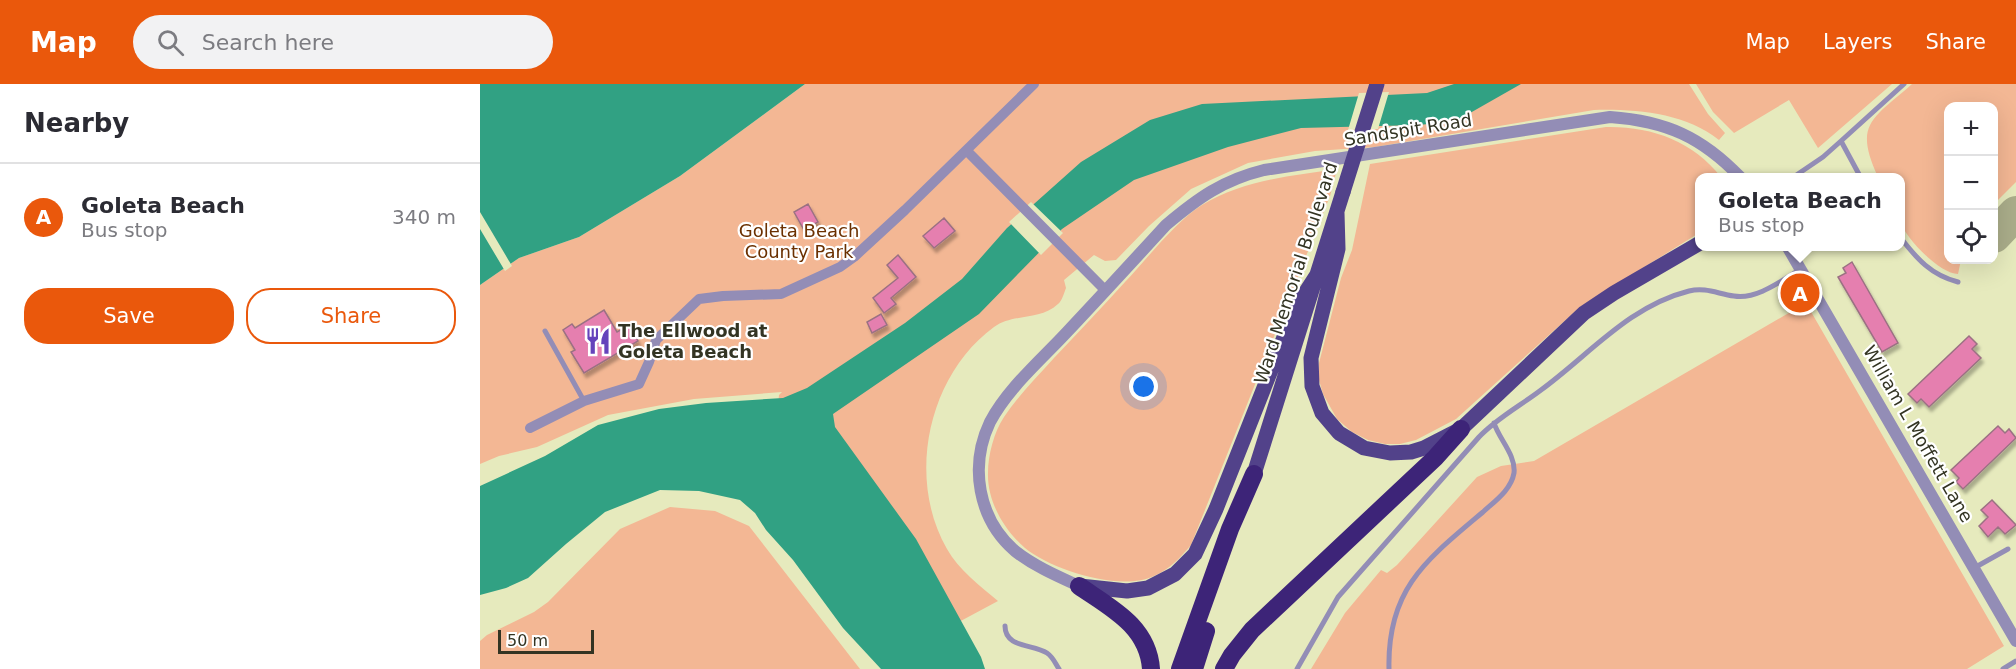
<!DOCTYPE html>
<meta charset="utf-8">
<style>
:root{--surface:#fff;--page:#f2f2f3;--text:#2b2b33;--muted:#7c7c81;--line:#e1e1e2;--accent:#ea580c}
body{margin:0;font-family:"DejaVu Sans",sans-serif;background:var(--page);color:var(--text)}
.controls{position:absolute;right:18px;top:18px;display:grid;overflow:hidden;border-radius:12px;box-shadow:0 6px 24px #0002}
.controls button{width:54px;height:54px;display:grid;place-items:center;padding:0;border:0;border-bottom:2px solid var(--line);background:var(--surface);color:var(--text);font:30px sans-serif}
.scale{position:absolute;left:18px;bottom:15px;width:96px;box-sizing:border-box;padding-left:6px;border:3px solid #333423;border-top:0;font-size:16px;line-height:21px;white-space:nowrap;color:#333423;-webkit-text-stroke:4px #fff;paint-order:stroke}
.you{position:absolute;left:664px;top:303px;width:21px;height:21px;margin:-15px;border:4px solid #fff;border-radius:50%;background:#1a73e8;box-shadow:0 0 0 9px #1a73e833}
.badge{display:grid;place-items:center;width:39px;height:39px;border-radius:50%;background:var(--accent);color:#fff;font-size:20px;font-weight:700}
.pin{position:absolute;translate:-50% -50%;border:3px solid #fff;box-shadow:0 2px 6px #0006}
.popup{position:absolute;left:1215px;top:89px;width:210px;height:78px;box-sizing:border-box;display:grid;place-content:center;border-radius:12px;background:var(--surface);filter:drop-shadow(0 2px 4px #0005);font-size:20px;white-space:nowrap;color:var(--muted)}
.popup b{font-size:22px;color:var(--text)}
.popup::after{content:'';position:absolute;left:50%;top:100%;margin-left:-12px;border:12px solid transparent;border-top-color:var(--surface)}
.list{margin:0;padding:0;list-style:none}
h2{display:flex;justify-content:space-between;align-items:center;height:78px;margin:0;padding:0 24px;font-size:26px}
h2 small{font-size:20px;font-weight:400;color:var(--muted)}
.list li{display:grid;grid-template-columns:39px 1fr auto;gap:18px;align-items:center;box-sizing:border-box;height:108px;padding:0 24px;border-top:2px solid var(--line)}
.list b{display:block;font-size:22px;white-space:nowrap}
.list p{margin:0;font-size:20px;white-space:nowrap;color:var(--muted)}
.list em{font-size:20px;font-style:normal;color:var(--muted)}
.actions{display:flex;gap:12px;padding:18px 24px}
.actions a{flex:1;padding:14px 0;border:2px solid var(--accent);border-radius:24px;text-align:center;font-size:21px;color:var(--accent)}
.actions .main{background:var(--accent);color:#fff}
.icon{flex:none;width:33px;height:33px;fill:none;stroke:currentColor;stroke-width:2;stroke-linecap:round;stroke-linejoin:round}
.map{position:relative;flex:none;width:1536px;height:585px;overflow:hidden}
header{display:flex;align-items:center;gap:36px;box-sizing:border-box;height:84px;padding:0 30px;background:var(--accent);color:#fff}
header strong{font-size:28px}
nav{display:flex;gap:33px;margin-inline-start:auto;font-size:21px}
.search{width:420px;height:54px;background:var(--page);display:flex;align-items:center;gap:15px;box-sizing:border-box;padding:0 21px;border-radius:33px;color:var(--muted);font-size:22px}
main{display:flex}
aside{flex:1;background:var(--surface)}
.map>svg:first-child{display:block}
.green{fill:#f3b794}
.water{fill:#31a183}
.pier{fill:#e6eabd}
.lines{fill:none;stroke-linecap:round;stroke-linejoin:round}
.taxiway{stroke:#aaad8a;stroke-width:34}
.building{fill:#e57faf;stroke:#9b7183;stroke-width:1.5;filter:url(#shadow)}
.service{stroke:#938db6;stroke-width:5}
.minor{stroke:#938db6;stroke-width:10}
.tertiary{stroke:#938db6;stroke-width:12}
.primary{stroke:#52428a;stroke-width:15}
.motorway{stroke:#3d2478;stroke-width:18}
.primary-bridge{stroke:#52428a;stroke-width:15}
.labels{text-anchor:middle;stroke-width:4.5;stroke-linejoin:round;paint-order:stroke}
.street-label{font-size:18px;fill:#333423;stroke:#fff}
.park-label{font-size:18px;fill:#6b3000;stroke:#fff}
.poi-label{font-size:18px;font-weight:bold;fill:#333423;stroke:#fff;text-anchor:start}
</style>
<header>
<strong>Map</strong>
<div class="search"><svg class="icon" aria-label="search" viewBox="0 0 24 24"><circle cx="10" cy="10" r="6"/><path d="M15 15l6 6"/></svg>Search here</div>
<nav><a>Map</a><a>Layers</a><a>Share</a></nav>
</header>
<main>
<aside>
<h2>Nearby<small></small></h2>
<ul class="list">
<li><span class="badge">A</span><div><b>Goleta Beach</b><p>Bus stop</p></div><em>340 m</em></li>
</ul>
<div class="actions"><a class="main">Save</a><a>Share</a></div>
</aside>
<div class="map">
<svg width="1536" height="585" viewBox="0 0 1536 585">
<defs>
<filter id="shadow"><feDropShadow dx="2.5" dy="4.5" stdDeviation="1.5" flood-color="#0004"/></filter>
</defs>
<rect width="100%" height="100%" fill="#e6eabd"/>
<path class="green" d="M325 0H1209L1228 30 1245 49 1239 56C1205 29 1157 25 1114 26L895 63 835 67 768 79 711 105 669 142 636 176 625 177 614 171 584 196 586 204C584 209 582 217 578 220 560 237 533 229 514 243 448 291 426 394 467 465 479 486 500 502 518 517L449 554 295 353 299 311 302 308 214 315 128 331 57 363 19 372 0 380V201L39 174 99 153 200 92Z
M1216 0H1412L1338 64 1309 16 1254 49 1233 28Z
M1432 0H1536V98L1514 120V22H1468V176H1481L1478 190C1460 190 1425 154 1420 137 1418 126 1420 105 1420 94L1398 93C1373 39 1393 35 1432 0Z
M1126 43C1171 42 1213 57 1241 93L1220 94 1219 149 1100 223 976 335 936 356 920 360H905L888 356 872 348 857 335 843 310 839 296V279L861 194 872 166 890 80Z
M857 85 850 112 711 461C700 474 690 485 674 492 640 508 572 486 545 464 524 446 507 417 508 389 508 371 514 348 524 333 538 312 557 293 574 274 598 249 622 223 645 198 667 175 696 137 722 121 764 96 810 92 857 85Z
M1326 219 1524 562 1487 585H831L865 529 901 486 907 489 917 481 997 393 1021 382 1054 377Z
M190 423 235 427 269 442 380 585H0V557L7 551 54 528 68 518 140 445Z"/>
<path class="water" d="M0 0H325L200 92 99 153 39 174 0 201Z
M974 0H1041L976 37 939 41 821 44 748 63 654 96 582 145 499 230 353 330 355 343 436 455 501 573 505 585H401L363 544 313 476 286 446 275 429 260 416 219 407 180 406 125 428 86 460 48 494 26 504 0 511V402L65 372 118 341 179 325 226 319 303 314 327 304 425 239 482 195 527 144 601 78 670 36 722 20 947 9Z"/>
<path class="pier" d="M909 8 898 45 868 46 879 9Z
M551 118 583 149 561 171 529 138Z
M0 128 32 182 25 187 0 145Z"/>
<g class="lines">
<path class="taxiway" d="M1514 152 1536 129"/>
</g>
<path class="building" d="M328 120 338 138 324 146 314 128Z
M464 134 475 147 454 164 443 152Z
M418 171 436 193 411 214 416 220 404 229 393 214 418 194 407 181Z
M1372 178 1418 259 1402 268 1358 193 1366 189 1363 184Z
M124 226 137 248 149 241 158 257 104 289 91 268 95 266 83 246 92 240 95 244Z
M401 230 407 241 392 249 387 238Z
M1489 252 1497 260 1492 265 1501 274 1449 323 1441 315 1437 319 1428 310Z
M1518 342 1525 349 1529 345 1536 354 1483 405 1476 398 1479 394 1471 386Z
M1512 416 1536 441 1525 450 1518 443 1508 453 1499 442 1508 433 1501 426Z"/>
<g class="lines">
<path class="service" d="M1312 94 1343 73 1361 57
M1381 94 1361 57 1424 0
M1420 153C1437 175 1451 191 1478 198
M65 247 104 317
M1494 484 1528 465
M525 542C525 564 553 560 567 569 573 573 575 579 579 585
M817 585 858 513 999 353C1017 334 1040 322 1061 306 1109 271 1149 222 1209 207 1226 203 1238 210 1254 212 1277 216 1302 196 1321 185
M909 585C907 505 946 476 1003 428 1015 417 1031 406 1034 389 1036 371 1019 355 1014 339
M1523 585 1536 577"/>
<path class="minor" d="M487 67 625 206
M50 344 104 317 159 300 169 278 176 256 219 215 243 212 301 210 360 183 374 173 425 126 554 0"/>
<path class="tertiary" d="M1307 162 1536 557
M599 502C577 492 554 482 535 467 498 435 489 382 510 338 528 304 561 276 587 248 620 213 653 177 686 141 718 114 743 96 784 86L1130 33C1186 37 1222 53 1261 94"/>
<path class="primary" d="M857 129 858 165 831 274 832 302 842 329 859 349 884 364 910 369 931 368 944 364 981 345 1104 229 1134 209 1220 159
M774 390 863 108
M600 502 647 507 668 504 695 490 715 470 736 425 816 223 838 189"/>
<path class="motorway" d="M599 502C631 524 668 542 671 585
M700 585 750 445 774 390
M714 585 726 547
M744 585 752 571 772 546 955 374 981 345"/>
<path class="primary-bridge" d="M863 108 897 0"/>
</g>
<defs>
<symbol id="restaurant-bare" viewBox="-9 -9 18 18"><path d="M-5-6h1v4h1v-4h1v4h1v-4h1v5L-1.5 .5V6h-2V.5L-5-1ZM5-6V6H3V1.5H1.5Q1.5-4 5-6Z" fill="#6543bb" stroke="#fff" stroke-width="2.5" paint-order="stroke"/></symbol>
</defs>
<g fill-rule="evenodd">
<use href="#restaurant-bare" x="99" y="238" width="38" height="38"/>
</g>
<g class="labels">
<g class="street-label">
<text transform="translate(928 46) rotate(-9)" y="6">Sandspit Road</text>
<text transform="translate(816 189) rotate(-72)" y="6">Ward Memorial Boulevard</text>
<text transform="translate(1438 350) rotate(60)" y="6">William L Moffett Lane</text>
</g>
<g class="park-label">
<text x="319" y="153">Goleta Beach<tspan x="319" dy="21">County Park</tspan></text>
</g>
<g class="poi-label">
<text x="138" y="253">The Ellwood at<tspan x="138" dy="21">Goleta Beach</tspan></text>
</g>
</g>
</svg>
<div class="controls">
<button>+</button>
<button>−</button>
<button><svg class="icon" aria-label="locate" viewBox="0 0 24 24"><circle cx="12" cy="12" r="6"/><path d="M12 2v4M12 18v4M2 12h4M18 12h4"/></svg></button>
</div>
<div class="scale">50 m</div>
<div class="you"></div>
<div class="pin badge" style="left:1320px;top:209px">A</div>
<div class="popup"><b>Goleta Beach</b>Bus stop</div>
</div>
</main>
